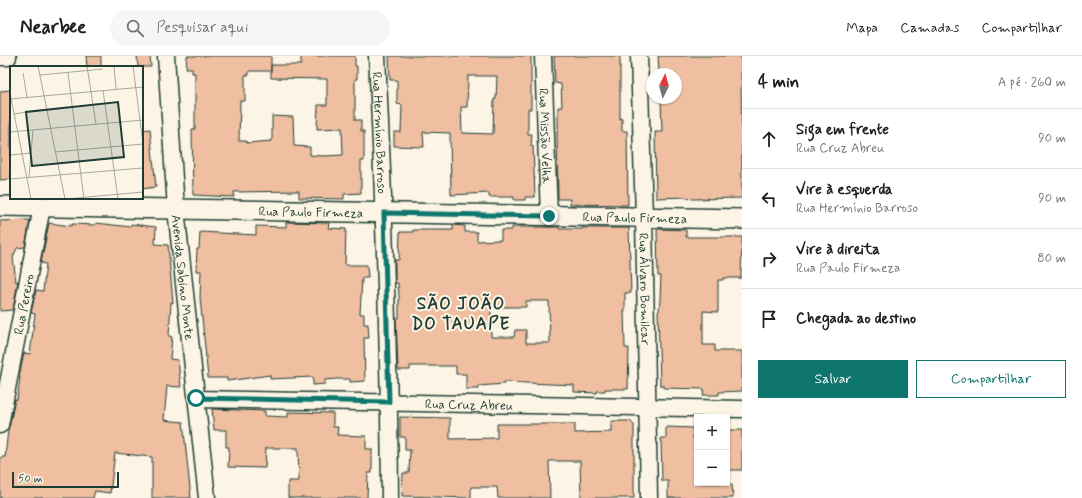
<!DOCTYPE html>
<html lang="pt">
<meta charset="utf-8">
<style>
:root{--surface:#fff;--page:#f6f6f6;--text:#202124;--muted:#757577;--line:#e0e0e0;--accent:#0f766e}
body{margin:0;font-family:Mynerve,sans-serif;background:var(--page);color:var(--text)}
.controls{position:absolute;right:12px;bottom:12px;display:grid;overflow:hidden;border-radius:0px;box-shadow:0 1px 3px #0004}
.controls button{width:36px;height:36px;display:grid;place-items:center;padding:0;border:0;border-bottom:1px solid var(--line);background:var(--surface);color:var(--text);font:20px sans-serif}
.compass{position:absolute;left:646px;top:12px;width:36px;height:36px;border-radius:50%;background:var(--surface);box-shadow:0 1px 3px #0004;rotate:6deg}
.scale{position:absolute;left:12px;bottom:10px;width:107px;box-sizing:border-box;padding-left:4px;border:2px solid #1f3d34;border-top:0;font-size:11px;line-height:14px;white-space:nowrap;color:#1f3d34;-webkit-text-stroke:3px #fcf5e5;paint-order:stroke}
.stop{position:absolute;width:12px;height:12px;margin:-9px;border:3px solid #0f766e;border-radius:50%;background:#fff}
.stop.end{background:#0f766e;border-color:#fff;box-shadow:0 1px 4px #0008}
.list{margin:0;padding:0;list-style:none}
h2{display:flex;justify-content:space-between;align-items:center;height:52px;margin:0;padding:0 16px;font-size:17px}
h2 small{font-size:13px;font-weight:400;color:var(--muted)}
.list li{display:grid;grid-template-columns:26px 1fr auto;gap:12px;align-items:center;box-sizing:border-box;height:60px;padding:0 16px;border-top:1px solid var(--line)}
.list b{display:block;font-size:15px;white-space:nowrap}
.list p{margin:0;font-size:13px;white-space:nowrap;color:var(--muted)}
.list em{font-size:13px;font-style:normal;color:var(--muted)}
.actions{display:flex;gap:8px;padding:12px 16px}
.actions a{flex:1;padding:9px 0;border:1px solid var(--accent);border-radius:0px;text-align:center;font-size:14px;color:var(--accent)}
.actions .main{background:var(--accent);color:#fff}
.icon{flex:none;width:22px;height:22px;fill:none;stroke:currentColor;stroke-width:2;stroke-linecap:round;stroke-linejoin:round}
.map{position:relative;flex:none;width:742px;height:442px;overflow:hidden}
header{display:flex;align-items:center;gap:24px;box-sizing:border-box;height:56px;padding:0 20px;background:var(--surface);border-bottom:1px solid var(--line)}
header strong{font-size:19px}
nav{display:flex;gap:22px;margin-inline-start:auto;font-size:14px}
.search{width:280px;height:36px;background:var(--page);display:flex;align-items:center;gap:10px;box-sizing:border-box;padding:0 14px;border-radius:22px;color:var(--muted);font-size:15px}
main{display:flex}
aside{flex:1;background:var(--surface)}
.map>svg:first-child{display:block}
.building{fill:#f0bfa1;stroke:#1f3d34;fill-rule:evenodd}
.lines{fill:none;stroke-linecap:round;stroke-linejoin:round}
.minor-casing{stroke:#1f3d34;stroke-width:19}
.tertiary-casing{stroke:#1f3d34;stroke-width:22}
.minor{stroke:#fcf5e5;stroke-width:16}
.tertiary{stroke:#fcf5e5;stroke-width:19}
.route{stroke:#0f766e;stroke-width:5}
.labels{text-anchor:middle;stroke-width:4;stroke-linejoin:round;paint-order:stroke}
.street-label{font-size:13px;fill:#1f3d34;stroke:#fcf5e5}
.district-label{font-size:17px;font-weight:bold;letter-spacing:1px;fill:#1f3d34;stroke:#fcf5e5}
.inset-road{fill:none;stroke:#a4ab9e;stroke-width:1}
.view{fill:#1f3d34;fill-opacity:0.15;stroke:#1f3d34;stroke-width:2}
.inset-edge{fill:none;stroke:#1f3d34;stroke-width:2}
</style>
<header>
<strong>Nearbee</strong>
<div class="search"><svg class="icon" aria-label="search" viewBox="0 0 24 24"><circle cx="10" cy="10" r="6"/><path d="M15 15l6 6"/></svg>Pesquisar aqui</div>
<nav><a>Mapa</a><a>Camadas</a><a>Compartilhar</a></nav>
</header>
<main>
<div class="map">
<svg width="742" height="442" viewBox="0 0 742 442">
<rect width="100%" height="100%" fill="#fcf5e5"/>
<filter id="ink" filterUnits="userSpaceOnUse"><feTurbulence type="fractalNoise" baseFrequency=".025" numOctaves="2"/><feDisplacementMap in="SourceGraphic" scale="8" xChannelSelector="R" yChannelSelector="G"/><feConvolveMatrix kernelMatrix="1 2 1 2 8 2 1 2 1" color-interpolation-filters="sRGB"/></filter>
<g filter="url(#ink)">
<path class="building" d="M86 0H101V11H87Z
M137 0H150L151 11H138Z
M187 0H271V15H249V19H245V45H240L239 85H246L247 87 272 85V60L293 61 294 90 310 91V99L323 100 343 99 342 72 317 73 318 49H327V23L271 22V9H301V0H355V10H357V23H355V64H361V75H364V105H361V137L344 138V143L299 142V135L234 136V141L193 139 192 73H195V17H192V12H186Z
M389 0H531V53H528V78H532L531 90H533L535 141H525V144H514V141H489V137L451 139 450 77 423 76 424 91 394 90V76H401L402 49 397 48V24H390ZM468 20H497L496 43H494L493 78 462 77 461 51H467Z
M554 0H620V63H622V75H627L628 149 570 148V143H558L557 74H558V51H562L561 28 555 27Z
M658 0H741L742 142 693 143 686 142V141L656 142 655 76H662L661 42H676V18H664V16H659Z
M11 34V123L0 124V35Z
M150 73 156 131 142 133V74Z
M28 164H30L25 191 17 192 13 201 16 226 18 225 13 254 0 255V165Z
M286 166 329 167 328 172 346 173 345 209H367L368 222H362L360 258H364V268H368L369 282H364L365 325 350 326V323H336L325 324V328L313 329V321L270 323V319L227 325V322H208L200 242 201 215H196L197 193H199L200 176 256 179V170L286 171Z
M49 167 71 170 72 168 95 169 96 167 131 171V168L156 171 155 188 168 189 173 247 171 246 169 280 172 281 170 303 178 304 181 331 167 330 164 364 183 366 191 442H152V401L115 397 110 437 95 435 93 442H0V407L1 401H5L8 374 10 368 15 343 17 344 20 321H19L24 297 30 298 35 258 31 257 36 234 43 235 46 208 41 207Z
M453 169 465 170V176H477V185L501 184V174H512V171H559V173H582V172H629L631 237H625V255H624L625 292H629L628 333H605V335H597V337L574 336V329L504 326V328L479 330V333H466V318H456V310H410V314H398L396 262H399V240L398 227H395V204H399L400 176H413V174H453ZM526 245H549L550 287H526V274H515L514 281H491V251H526Z
M657 173 686 174V181H742L741 222H723V224H718V256L703 255V289H715V295H742V335L719 336V339H703L704 333 664 332V329H660L658 255H659L660 243 661 220H658Z
M212 353 265 355V360L288 361V356L333 357V371H338L337 379 366 380V393H372V417H368L367 442H288V425H299L298 392H266L265 412 228 411 229 391H226V374H214Z
M400 361 450 362V383L497 382V368H575V377L611 376V365H630L634 369V442H581L580 405H549L550 442H498L497 431H471V442L402 440 403 417H409L410 394H405V381H400Z
M666 371 693 372V382H697V427L732 428 733 442H668V425H662L661 382H666Z
M727 374H742V414H727Z"/>
<g class="lines">
<defs>
<g id="minor">
<path id="s1" d="M166 0 176 153 207 442"/>
<path id="s2" d="M377 0C384 147 389 295 390 442"/>
<path id="s3" d="M543 0 549 160"/>
<path id="s4" d="M639 0 644 161 649 442"/>
<path d="M0 1H8"/>
<path id="s5" d="M196 343 742 353"/>
<path id="s6" d="M0 369 42 151"/>
</g>
<g id="tertiary">
<path id="s7" d="M0 150 742 163"/>
</g>
</defs>
<use href="#minor" class="minor-casing"/>
<use href="#tertiary" class="tertiary-casing"/>
<use href="#minor" class="minor"/>
<use href="#tertiary" class="tertiary"/>
</g>
</g>
<g class="lines" filter="url(#ink)">
<path class="route" d="M196 342 389 346 384 157 549 160"/>
</g>
<g class="labels">
<g class="street-label">
<text dy="5" stroke="none"><textPath href="#s2" startOffset="77">Rua Hermínio Barroso</textPath></text>
<text dy="5" stroke="none"><textPath href="#s3" startOffset="80">Rua Missão Velha</textPath></text>
<text dy="5" stroke="none"><textPath href="#s7" startOffset="311">Rua Paulo Firmeza</textPath></text>
<text dy="5" stroke="none"><textPath href="#s7" startOffset="635">Rua Paulo Firmeza</textPath></text>
<text dy="5" stroke="none"><textPath href="#s1" startOffset="222">Avenida Sabino Monte</textPath></text>
<text dy="5" stroke="none"><textPath href="#s4" startOffset="233">Rua Álvaro Bomilcar</textPath></text>
<text dy="5" stroke="none"><textPath href="#s6" startOffset="123">Rua Pereiro</textPath></text>
<text dy="5" stroke="none"><textPath href="#s5" startOffset="273">Rua Cruz Abreu</textPath></text>
</g>
<g class="district-label">
<text x="461" y="253">SÃO JOÃO<tspan x="461" dy="20">DO TAUAPE</tspan></text>
</g>
</g>
<g transform="translate(10 10)">
<rect width="133" height="133" fill="#fcf5e5"/>
<path class="inset-road" d="M28 0 55 133M77 0 86 58M104 0 106 23M123 0 133 78M13 7 17 31M58 7 74 133M30 9 93 3M93 24 108 133M0 27 21 133M0 33 133 21M4 48 17 46M0 66 133 54M45 86 133 78M0 89 21 87M19 111 23 64M0 113 133 102M55 133 133 126"/>
<path class="view" d="M108 36 114 91 22 100 16 46Z"/>
<rect width="133" height="133" class="inset-edge"/>
</g>
</svg>
<div class="controls">
<button>+</button>
<button>−</button>
</div>
<svg class="compass" viewBox="-18 -18 36 36"><path d="M0-13l5 13h-10z" fill="#e53935"/><path d="M0 13l5-13h-10z" fill="#757577"/></svg>
<div class="scale">50 m</div>
<div class="stop" style="left:196px;top:342px"></div>
<div class="stop end" style="left:549px;top:160px"></div>
</div>
<aside>
<h2>4 min<small>A pé · 260 m</small></h2>
<ul class="list">
<li><svg class="icon" aria-label="ahead" viewBox="0 0 24 24"><path d="M12 20V5M6 11l6-6 6 6"/></svg><div><b>Siga em frente</b><p>Rua Cruz Abreu</p></div><em>90 m</em></li>
<li><svg class="icon" aria-label="left" viewBox="0 0 24 24"><path d="M17 20v-9H6M10 6l-5 5 5 5"/></svg><div><b>Vire à esquerda</b><p>Rua Hermínio Barroso</p></div><em>90 m</em></li>
<li><svg class="icon" aria-label="right" viewBox="0 0 24 24"><path d="M7 20v-9h11M14 6l5 5-5 5"/></svg><div><b>Vire à direita</b><p>Rua Paulo Firmeza</p></div><em>80 m</em></li>
<li><svg class="icon" aria-label="arrive" viewBox="0 0 24 24"><path d="M6 21V4h12l-3 4 3 4H6"/></svg><div><b>Chegada ao destino</b></div></li>
</ul>
<div class="actions"><a class="main">Salvar</a><a>Compartilhar</a></div>
</aside>
</main>
